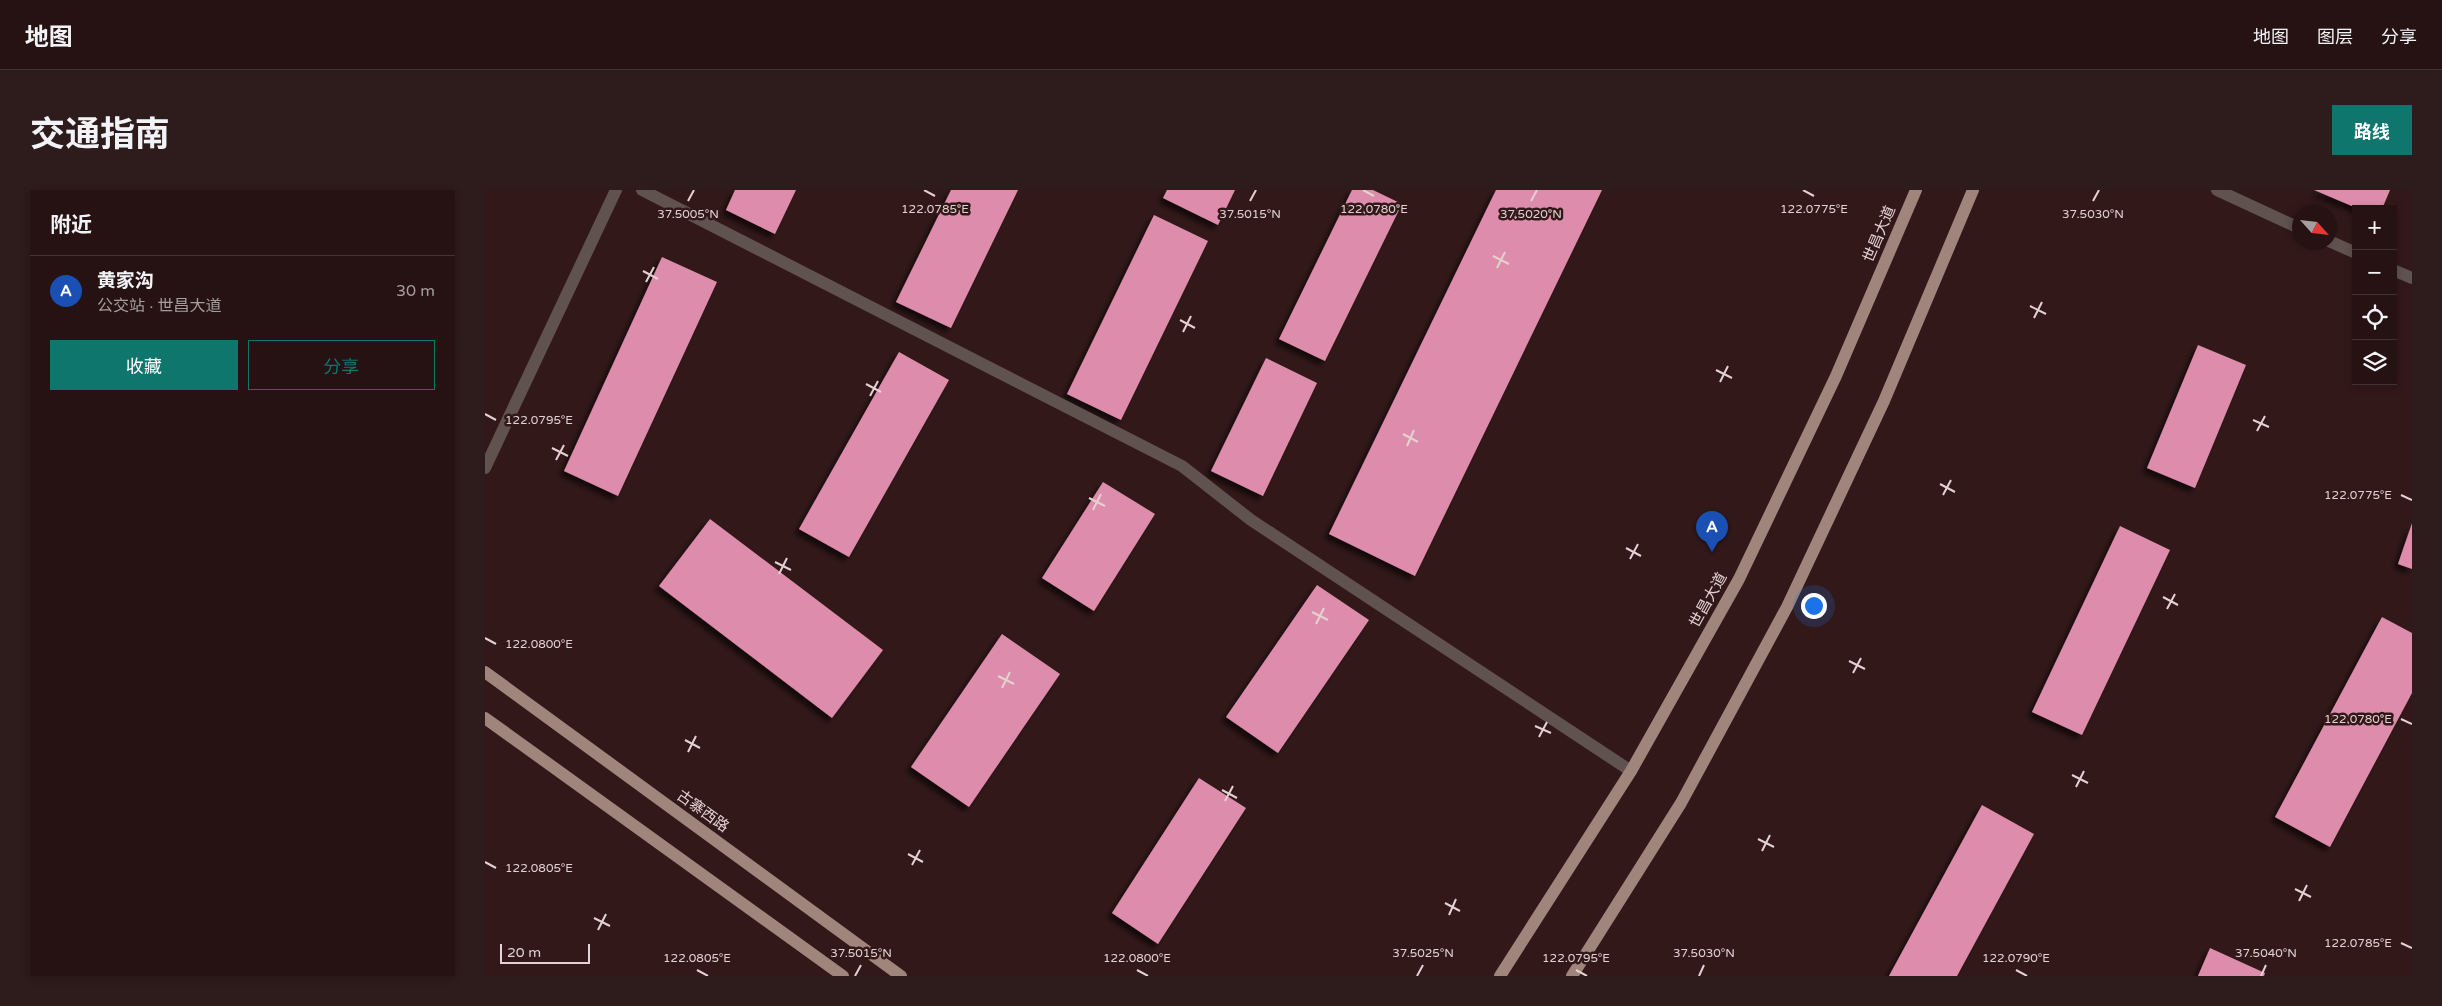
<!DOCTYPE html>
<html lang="zh">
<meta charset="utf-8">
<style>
:root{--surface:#261213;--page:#2e1b1c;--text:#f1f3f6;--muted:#a49ea0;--line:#423233;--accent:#0f766e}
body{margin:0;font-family:"Varela Round","Noto Sans SC",sans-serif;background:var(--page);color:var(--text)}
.controls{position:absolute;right:15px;top:15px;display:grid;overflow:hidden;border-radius:0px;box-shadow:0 2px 8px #0003}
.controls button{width:45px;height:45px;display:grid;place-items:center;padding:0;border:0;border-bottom:1px solid var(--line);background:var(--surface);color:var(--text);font:25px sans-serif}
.compass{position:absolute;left:1807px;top:15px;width:45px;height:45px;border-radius:50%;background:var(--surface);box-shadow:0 2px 8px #0003;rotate:117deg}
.scale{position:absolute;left:15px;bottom:12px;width:90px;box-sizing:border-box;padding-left:5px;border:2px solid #e4d1d1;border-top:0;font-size:14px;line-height:18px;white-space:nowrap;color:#e4d1d1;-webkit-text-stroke:4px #321819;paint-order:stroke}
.you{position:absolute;left:1328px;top:415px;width:18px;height:18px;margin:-12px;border:4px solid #fff;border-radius:50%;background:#1a73e8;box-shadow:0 0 0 8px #1a73e833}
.badge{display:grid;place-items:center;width:32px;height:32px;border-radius:50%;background:var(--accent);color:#fff;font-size:16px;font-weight:700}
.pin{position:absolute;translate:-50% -41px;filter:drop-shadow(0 1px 2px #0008)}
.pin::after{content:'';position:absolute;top:26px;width:18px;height:15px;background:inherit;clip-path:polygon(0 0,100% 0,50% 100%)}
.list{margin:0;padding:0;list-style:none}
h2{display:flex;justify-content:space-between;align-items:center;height:65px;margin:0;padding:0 20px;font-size:21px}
h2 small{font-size:16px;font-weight:400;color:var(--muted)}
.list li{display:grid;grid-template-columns:32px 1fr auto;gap:15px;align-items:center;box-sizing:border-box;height:70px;padding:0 20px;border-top:1px solid var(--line)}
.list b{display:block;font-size:19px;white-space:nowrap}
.list p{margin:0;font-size:16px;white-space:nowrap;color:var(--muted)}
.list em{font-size:16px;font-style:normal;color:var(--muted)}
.actions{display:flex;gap:10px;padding:15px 20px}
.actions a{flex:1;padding:11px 0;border:1px solid var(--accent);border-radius:0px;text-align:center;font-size:18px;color:var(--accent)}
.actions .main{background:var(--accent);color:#fff}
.icon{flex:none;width:28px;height:28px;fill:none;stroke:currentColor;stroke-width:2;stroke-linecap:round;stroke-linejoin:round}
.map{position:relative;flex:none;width:1927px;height:786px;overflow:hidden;border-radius:0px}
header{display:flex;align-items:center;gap:30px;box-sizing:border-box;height:70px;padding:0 25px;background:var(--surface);border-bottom:1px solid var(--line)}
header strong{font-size:24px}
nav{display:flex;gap:28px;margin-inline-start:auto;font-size:18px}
.intro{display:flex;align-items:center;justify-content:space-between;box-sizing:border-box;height:120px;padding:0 30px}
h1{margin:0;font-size:35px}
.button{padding:12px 22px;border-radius:0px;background:var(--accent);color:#fff;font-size:18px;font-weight:700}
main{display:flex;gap:30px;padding:0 30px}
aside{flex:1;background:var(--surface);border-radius:0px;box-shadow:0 2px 8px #0003}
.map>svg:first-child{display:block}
.building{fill:#dd8dab;filter:url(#shadow)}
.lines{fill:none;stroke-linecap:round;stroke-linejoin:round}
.minor{stroke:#60534f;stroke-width:12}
.major{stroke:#9f857c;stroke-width:12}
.ticks{fill:none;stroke:#e4d1d1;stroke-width:2}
.labels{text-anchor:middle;stroke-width:5;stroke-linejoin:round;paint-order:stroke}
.street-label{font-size:15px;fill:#e4d1d1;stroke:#321819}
.ticks-label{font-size:12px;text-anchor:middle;fill:#e4d1d1;stroke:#321819;stroke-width:5;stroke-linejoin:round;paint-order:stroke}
</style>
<header>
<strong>地图</strong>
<nav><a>地图</a><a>图层</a><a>分享</a></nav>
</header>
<div class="intro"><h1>交通指南</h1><a class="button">路线</a></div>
<main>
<aside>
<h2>附近<small></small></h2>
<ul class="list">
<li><span class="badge" style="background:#1a4fb4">A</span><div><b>黄家沟</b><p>公交站 · 世昌大道</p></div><em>30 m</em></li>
</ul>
<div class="actions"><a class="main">收藏</a><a>分享</a></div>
</aside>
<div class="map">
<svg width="1927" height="786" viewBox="0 0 1927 786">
<defs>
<filter id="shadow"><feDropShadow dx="-4.5" dy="4.5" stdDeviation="2.5" flood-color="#0009"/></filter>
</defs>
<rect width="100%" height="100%" fill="#321819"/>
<path class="building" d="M250 0H311L290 44 241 20Z
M466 0H533L466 138 411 112Z
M682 0H750L733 35 678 8Z
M867 0H888L917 14 840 171 794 149Z
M1011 0H1117L930 386 844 344Z
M1829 0H1905L1897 19H1874Z
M669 25 723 51 636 230 582 204Z
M177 67 232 92 133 306 79 281Z
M1713 155 1761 175 1710 298 1662 278Z
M414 162 464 190 364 367 314 339Z
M781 168 832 193 778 306 726 281Z
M618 292 670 324 609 421 557 388Z
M225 329 398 460 347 528 174 396Z
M1927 333V379L1913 374Z
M1635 336 1685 360 1597 545 1547 522Z
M832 395 884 430 793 563 741 527Z
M1897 427 1927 443V503L1845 657 1790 627Z
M517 444 575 484 484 617 426 577Z
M714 588 761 618 673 754 627 723Z
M1497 615 1549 644 1472 786H1404Z
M1725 758 1780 783 1779 786H1713Z"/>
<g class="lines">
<path class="minor" d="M157 0 697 276 766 330 1146 581
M1732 0 1814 38
M1844 51 1871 63
M1908 80 1927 88
M0 278 131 0"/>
<path class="major" d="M0 482 416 786
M0 528 358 786
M1015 786 1146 581 1254 389 1351 186 1431 0
M1087 786 1196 613 1302 417 1399 211 1488 0"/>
</g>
<path class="ticks" d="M439 0 450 6M878 0 889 6M1318 0 1329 6M203 11 209 0M765 11 771 0M1046 11 1052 0M1608 11 1614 0M1008 66 1024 74M1012 78 1020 62M158 81 173 89M161 92 169 77M1545 116 1561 124M1549 128 1557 112M695 130 710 138M698 142 706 126M1231 180 1247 188M1235 192 1243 176M381 194 396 202M385 206 393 191M0 224 11 230M1768 230 1784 237M1772 241 1780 226M918 244 933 252M922 256 929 240M67 258 83 266M71 270 79 255M1455 294 1470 302M1458 305 1466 290M1916 305 1927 310M604 308 620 316M608 320 616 304M1141 358 1156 366M1145 369 1153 354M290 372 306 380M294 384 302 368M1678 407 1693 415M1682 419 1690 404M827 422 843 430M831 434 839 418M0 448 11 454M1364 471 1380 479M1368 483 1376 468M513 486 529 494M517 498 525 482M1916 529 1927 534M1050 536 1066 543M1054 547 1062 532M200 550 215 558M203 562 211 546M1587 585 1603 593M1591 597 1599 581M737 600 752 608M740 611 748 596M1273 649 1289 657M1277 661 1285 645M423 664 438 672M0 672 11 678M427 675 435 660M1810 699 1826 707M1814 711 1822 695M960 713 975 721M964 725 971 709M109 728 125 736M113 740 121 724M1916 753 1927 758M212 780 223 786M652 780 663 786M1091 780 1102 786M1531 780 1542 786M370 786 376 775M932 786 938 775M1214 786 1219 775M1776 786 1781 775"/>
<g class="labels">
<g class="street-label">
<text transform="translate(1394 44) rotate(-67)" y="5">世昌大道</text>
<text transform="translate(1223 410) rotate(-61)" y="5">世昌大道</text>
<text transform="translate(218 621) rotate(36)" y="5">古寨西路</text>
</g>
</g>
<g class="ticks-label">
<text x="450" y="23">122.0785°E</text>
<text x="889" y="23">122.0780°E</text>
<text x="1329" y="23">122.0775°E</text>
<text x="203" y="28">37.5005°N</text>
<text x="765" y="28">37.5015°N</text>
<text x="1046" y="28">37.5020°N</text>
<text x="1608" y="28">37.5030°N</text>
<text x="54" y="234">122.0795°E</text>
<text x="1873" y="309">122.0775°E</text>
<text x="54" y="458">122.0800°E</text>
<text x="1873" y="533">122.0780°E</text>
<text x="54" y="682">122.0805°E</text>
<text x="1873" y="757">122.0785°E</text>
<text x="376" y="767">37.5015°N</text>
<text x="938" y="767">37.5025°N</text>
<text x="1219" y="767">37.5030°N</text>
<text x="1781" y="767">37.5040°N</text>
<text x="212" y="772">122.0805°E</text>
<text x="1091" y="772">122.0795°E</text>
<text x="652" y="772">122.0800°E</text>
<text x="1531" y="772">122.0790°E</text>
</g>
</svg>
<div class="controls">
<button>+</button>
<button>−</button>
<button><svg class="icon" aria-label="locate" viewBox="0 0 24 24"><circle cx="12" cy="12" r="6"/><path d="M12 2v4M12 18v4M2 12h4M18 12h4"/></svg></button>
<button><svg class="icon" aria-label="layers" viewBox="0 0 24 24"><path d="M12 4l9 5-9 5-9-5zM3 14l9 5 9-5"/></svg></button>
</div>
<svg class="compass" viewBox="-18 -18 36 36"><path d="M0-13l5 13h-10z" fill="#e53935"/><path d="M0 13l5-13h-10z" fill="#a49ea0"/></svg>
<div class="scale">20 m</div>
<div class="you"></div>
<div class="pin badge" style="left:1227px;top:362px;background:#1a4fb4">A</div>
</div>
</main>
